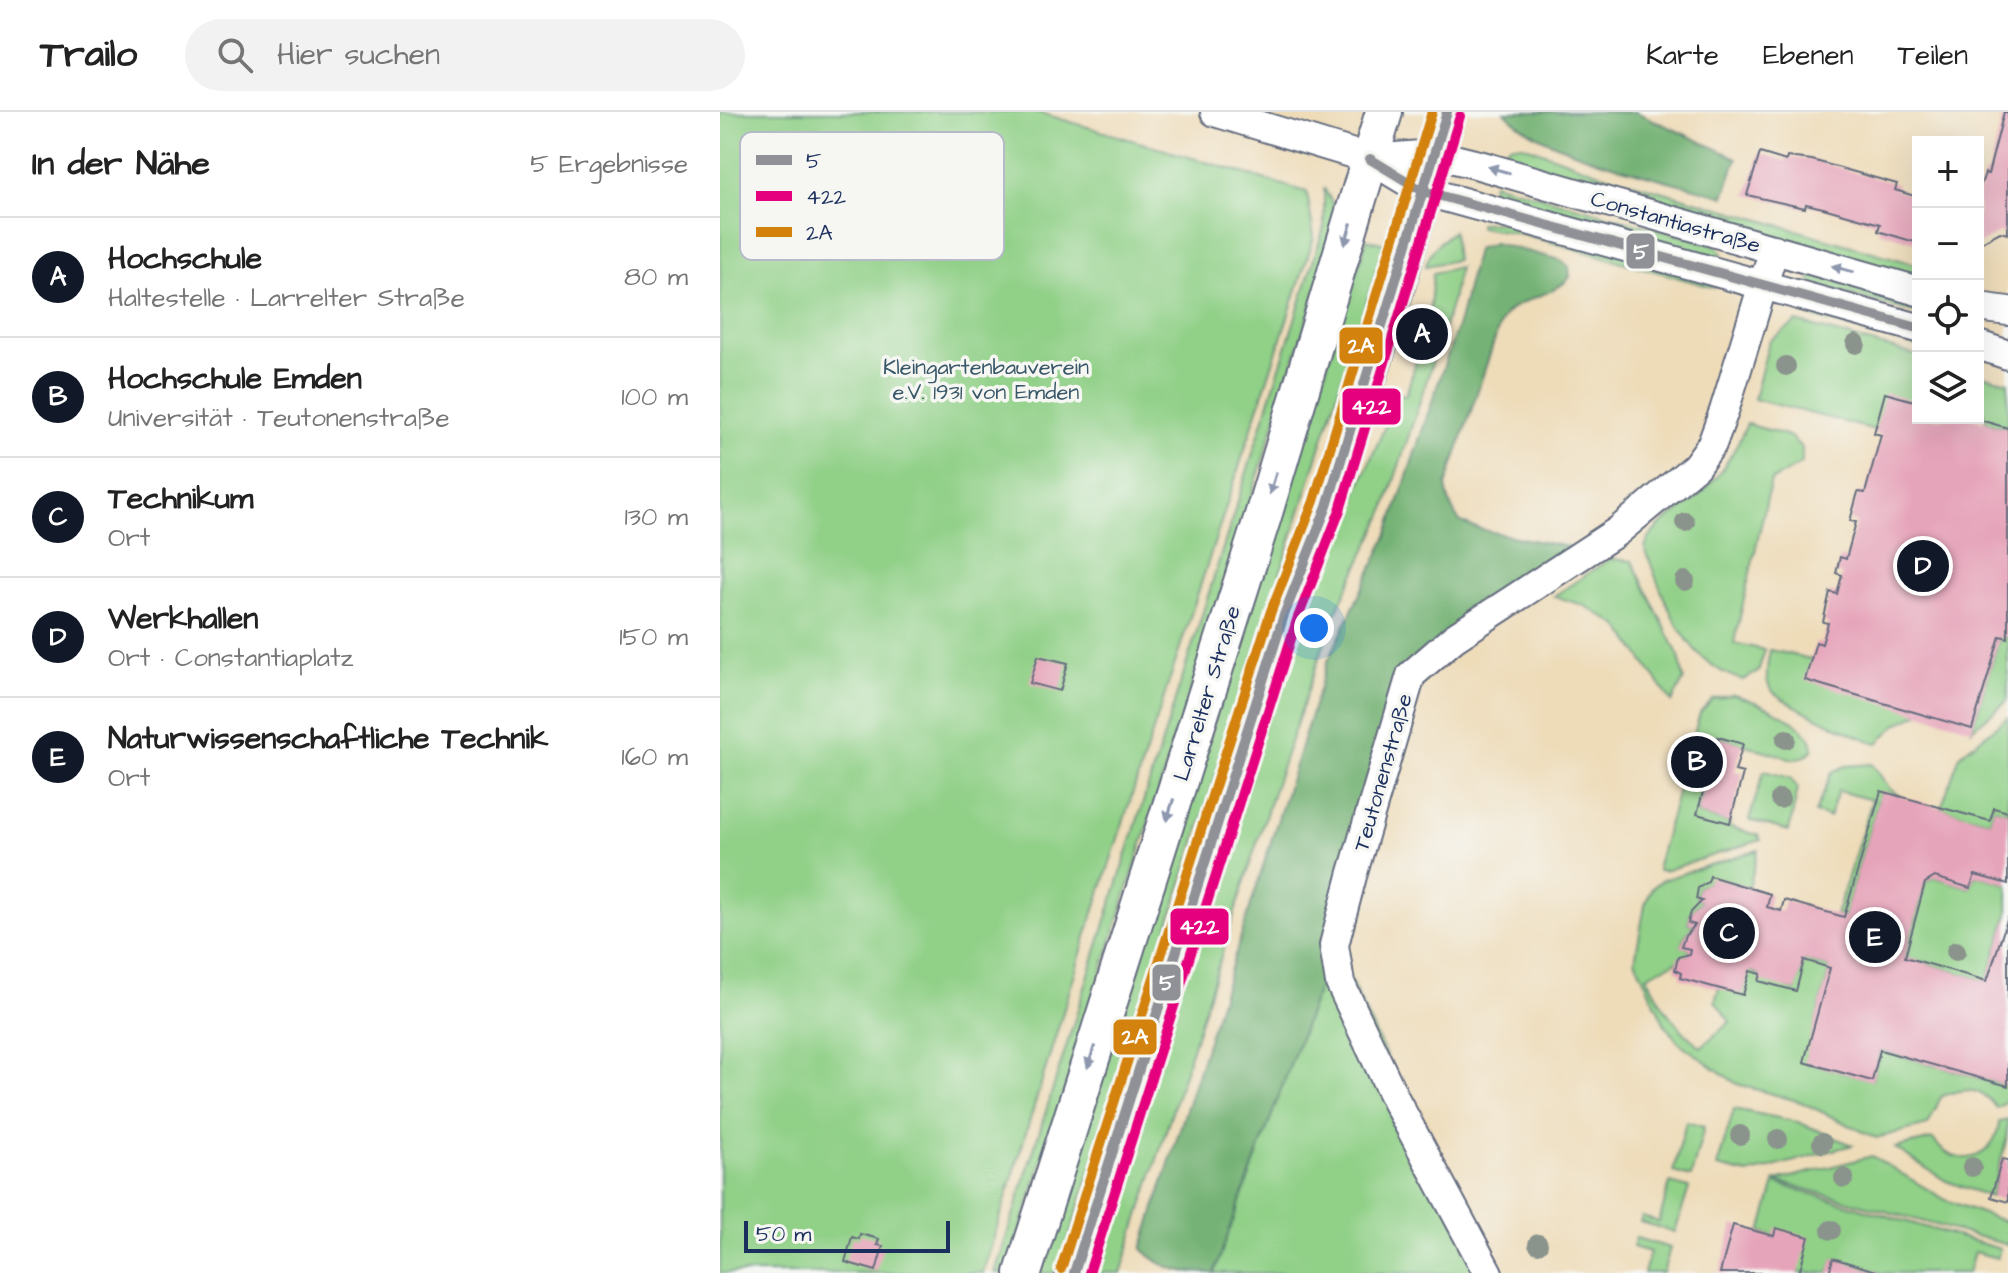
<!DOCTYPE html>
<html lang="de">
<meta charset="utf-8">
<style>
:root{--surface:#fff;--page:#f2f2f2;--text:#222;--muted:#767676;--line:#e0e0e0;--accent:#111827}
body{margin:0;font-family:"Architects Daughter",sans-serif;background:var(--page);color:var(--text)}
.controls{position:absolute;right:24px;top:24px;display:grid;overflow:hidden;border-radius:0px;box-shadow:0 8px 32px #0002}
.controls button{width:72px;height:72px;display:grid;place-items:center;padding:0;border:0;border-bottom:2px solid var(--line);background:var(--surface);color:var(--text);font:40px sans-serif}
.scale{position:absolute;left:24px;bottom:20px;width:206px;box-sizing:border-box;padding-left:8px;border:4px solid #1b2f5e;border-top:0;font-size:22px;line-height:28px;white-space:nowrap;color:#1b2f5e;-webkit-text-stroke:6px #f6f6f2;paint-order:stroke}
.you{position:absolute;left:594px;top:516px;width:28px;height:28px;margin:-20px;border:6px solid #fff;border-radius:50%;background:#1a73e8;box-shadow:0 0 0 12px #1a73e833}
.badge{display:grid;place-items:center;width:52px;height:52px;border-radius:50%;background:var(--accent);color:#fff;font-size:26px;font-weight:700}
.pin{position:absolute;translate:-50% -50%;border:4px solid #fff;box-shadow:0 2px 8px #0006}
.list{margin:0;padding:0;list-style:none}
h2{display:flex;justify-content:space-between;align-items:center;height:104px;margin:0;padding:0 32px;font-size:34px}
h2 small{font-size:26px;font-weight:400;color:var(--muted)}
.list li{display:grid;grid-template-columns:52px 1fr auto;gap:24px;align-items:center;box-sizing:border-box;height:120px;padding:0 32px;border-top:2px solid var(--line)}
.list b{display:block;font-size:30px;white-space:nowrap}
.list p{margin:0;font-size:26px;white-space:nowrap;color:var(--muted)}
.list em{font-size:26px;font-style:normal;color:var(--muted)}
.icon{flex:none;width:44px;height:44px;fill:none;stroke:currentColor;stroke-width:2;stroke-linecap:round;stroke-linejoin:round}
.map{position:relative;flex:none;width:1288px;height:1161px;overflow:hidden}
header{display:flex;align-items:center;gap:48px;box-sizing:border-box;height:112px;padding:0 40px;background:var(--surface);border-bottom:2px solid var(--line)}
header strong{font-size:38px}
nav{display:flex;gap:44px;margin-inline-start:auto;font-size:28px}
.search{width:560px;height:72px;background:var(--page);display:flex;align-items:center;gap:20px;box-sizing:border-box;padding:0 28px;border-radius:44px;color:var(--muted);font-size:30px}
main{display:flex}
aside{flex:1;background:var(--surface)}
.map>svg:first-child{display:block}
.green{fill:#90d087;stroke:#568072;stroke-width:2}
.forest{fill:#74b274;stroke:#487069;stroke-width:2}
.building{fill:#e6a4ba}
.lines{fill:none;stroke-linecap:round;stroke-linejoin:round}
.minor-casing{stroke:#656c7e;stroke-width:32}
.tertiary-casing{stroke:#656c7e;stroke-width:40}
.minor{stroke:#fff;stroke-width:28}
.tertiary{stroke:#fff;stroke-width:36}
.bus-1-casing{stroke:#f6f6f2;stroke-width:16}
.bus-2-casing{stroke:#f6f6f2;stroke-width:16}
.bus-3-casing{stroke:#f6f6f2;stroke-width:16}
.bus-1{stroke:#8f9197;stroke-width:10}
.bus-2{stroke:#e5007d;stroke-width:10}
.bus-3{stroke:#d3820e;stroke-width:10}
.tree{fill:#8a938c}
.oneway{fill:#8d97ae}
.labels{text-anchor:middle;stroke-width:7;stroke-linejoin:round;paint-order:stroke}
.street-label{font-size:22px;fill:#1b2f5e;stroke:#f6f6f2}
.park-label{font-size:22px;fill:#385768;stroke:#f6f6f2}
.key{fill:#f6f6f2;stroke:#b4bac6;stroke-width:2}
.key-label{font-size:22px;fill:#1b2f5e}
.line-badge{stroke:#f6f6f2;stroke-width:3}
.badge-label{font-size:22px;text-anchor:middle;font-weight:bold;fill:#fff}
</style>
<header>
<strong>Trailo</strong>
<div class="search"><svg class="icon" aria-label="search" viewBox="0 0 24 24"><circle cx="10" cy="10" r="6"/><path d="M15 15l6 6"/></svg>Hier suchen</div>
<nav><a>Karte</a><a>Ebenen</a><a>Teilen</a></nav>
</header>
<main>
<aside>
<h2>In der Nähe<small>5 Ergebnisse</small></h2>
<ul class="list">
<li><span class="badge">A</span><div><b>Hochschule</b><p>Haltestelle · Larrelter Straße</p></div><em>80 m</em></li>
<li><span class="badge">B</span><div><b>Hochschule Emden</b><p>Universität · Teutonenstraße</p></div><em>100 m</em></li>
<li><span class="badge">C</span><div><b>Technikum</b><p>Ort</p></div><em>130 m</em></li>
<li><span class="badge">D</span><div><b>Werkhallen</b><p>Ort · Constantiaplatz</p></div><em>150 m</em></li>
<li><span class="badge">E</span><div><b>Naturwissenschaftliche Technik</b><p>Ort</p></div><em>160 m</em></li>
</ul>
</aside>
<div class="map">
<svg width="1288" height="1161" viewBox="0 0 1288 1161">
<rect width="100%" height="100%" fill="#f6f6f2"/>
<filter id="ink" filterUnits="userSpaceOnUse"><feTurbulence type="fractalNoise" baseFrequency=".0125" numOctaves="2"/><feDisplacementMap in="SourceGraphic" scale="16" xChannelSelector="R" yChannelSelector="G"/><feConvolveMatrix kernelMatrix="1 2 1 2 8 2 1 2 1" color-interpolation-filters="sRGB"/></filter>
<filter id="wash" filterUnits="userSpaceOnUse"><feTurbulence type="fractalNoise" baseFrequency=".006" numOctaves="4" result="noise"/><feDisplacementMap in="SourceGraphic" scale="32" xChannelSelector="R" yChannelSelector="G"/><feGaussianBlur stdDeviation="1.8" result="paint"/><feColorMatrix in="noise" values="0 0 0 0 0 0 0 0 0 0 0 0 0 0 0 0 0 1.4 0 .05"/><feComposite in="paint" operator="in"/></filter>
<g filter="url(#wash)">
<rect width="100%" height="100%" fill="#eedcb9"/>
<path class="green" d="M0 0H317L587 80 594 125 370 812 263 1161H0Z
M790 33H803L885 63 1198 153V168L859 69 784 39Z
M773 71 998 134 1002 142 998 145 770 81Z
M604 76 617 100 616 116 287 1161H275L604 115Z
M783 110 997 168 995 176 802 122 759 115V111Z
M733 119 736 148 706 154C708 139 721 129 733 119Z
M647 127 665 132 338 1161H321Z
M739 155 731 193 663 403 613 506 553 680 401 1161H369L564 547 679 282 686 283 697 246 706 248 715 219 708 217 713 161Z
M1093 163 1198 191V202L1094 172 1090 169Z
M1080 192 1198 225V235L1079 201Z
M1077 210 1198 244V290L1155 318 1034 287 1049 229Z
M1258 262 1288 270V316L1267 310 1258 286Z
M1027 312 1069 324 1082 336V351L1051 369 1014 531 1045 538 1038 560 1023 568C964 553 944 487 925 436 932 410 965 399 983 380 1003 360 1015 338 1027 312Z
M890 447 912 449 959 544 964 567 952 590 899 514 865 494 834 484Z
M1280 524 1288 526V588L1252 617Z
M1050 538 1091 547 1201 601 1177 612 1158 631C1141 627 1057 589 1050 576 1044 565 1048 550 1050 538Z
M1013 583C1035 588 1094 612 1093 637L1086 644 1073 647 998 625 977 702 1010 711 1009 715 1038 723 1041 728 944 759 938 758 937 753 980 601 993 587Z
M1288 605V700L1274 696 1270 709 1221 696 1240 643Z
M1152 652 1170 677 1180 684 1161 680 1124 805 1116 803 1152 688 1118 679 1109 705 1095 701 1112 660 1125 654Z
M1044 659 1070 666 1078 676 1069 719 1029 708Z
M1038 738 1029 776 988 770 978 776 976 786 982 789 971 800 968 811 975 813 965 824 962 834 970 837 969 842C955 853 942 854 927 864 941 894 955 915 981 935L1010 910 995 889 999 876 1030 859 1075 879 1084 848 1110 856 1085 950 1152 968 1160 938 1288 974C1288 985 1288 992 1276 996 1261 974 1242 975 1221 985L1208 1013 1156 1026 1081 990 1017 972 958 930 944 911 915 848 925 793 932 776 942 768Z
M1255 763 1288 772V802L1267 869 1185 845 1205 771 1215 765 1250 776Z
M614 833 768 1161H494Z
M1014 997 1078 1010 1132 1033 1028 1062 997 1055Z
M1288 1008 1286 1029 1271 1085 1226 1069 1175 1036 1213 1027C1234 1059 1275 1049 1279 1010Z
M966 1010 984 1015 971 1065 953 1060Z
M1152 1044 1226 1088 1288 1111V1133L1056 1069Z
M950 1071 969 1076 955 1120 920 1110 922 1105 939 1110Z
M1055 1071 1280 1137 1277 1146 1254 1140 1248 1161H1162L1114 1147 1109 1161H1079L1054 1124 1041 1120Z
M916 1126 950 1136 943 1161H924L930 1140 913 1135Z"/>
<path class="forest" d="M785 0H916L1017 46 1004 84C949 68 821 42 785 0Z
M774 131 841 148 849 155 850 165C833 186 794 185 781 209L726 374C728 386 731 400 740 409 751 419 830 431 849 435L704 549 614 833 494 1161C464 1161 444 1159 422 1137L608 549 667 424 740 206 756 137Z"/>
<g id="blocks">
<path class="building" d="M1284 0H1288V122L1280 120 1258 132V81L1265 61 1268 62Z
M1040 41 1066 49 1067 45 1092 48 1177 72 1175 78 1198 85V131L1158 119 1160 112 1103 96 1086 92 1085 96 1027 83Z
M1165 281 1198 290V306H1253L1288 316V526L1280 524 1252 617 1085 568 1096 530 1102 532 1108 511 1103 510 1110 480 1117 482 1122 463 1116 461 1120 445 1126 447 1136 410 1130 409 1138 380 1145 381 1161 323 1154 321Z
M318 544 348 551 340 579 310 571Z
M998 625 1023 632 1015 659 1023 661 1010 711 977 702Z
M1161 679 1270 709 1274 696 1288 700V772L1255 763 1250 776 1215 765 1205 771 1185 845 1267 869 1288 805V974L1160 938 1152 969 1084 950 1110 856 1084 848 1076 879 1039 869 1041 862 1030 859 1023 883 960 866 961 861 955 858 958 845 969 842 970 837 961 835 965 824 975 813 968 811 971 800 982 789 976 787 978 776 988 770 990 764 1050 782 1047 795 1061 799 1064 788 1124 805Z
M1282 1047 1288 1048V1090L1271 1085Z
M1013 1113 1054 1124 1056 1116 1089 1125 1079 1161H1000Z
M140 1122 159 1127 157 1133 163 1134 156 1159 125 1150 132 1125 139 1127Z
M1113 1146 1159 1160V1161H1109Z"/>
</g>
</g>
<g filter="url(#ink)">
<use href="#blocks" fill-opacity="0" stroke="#656c7e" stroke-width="2"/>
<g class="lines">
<defs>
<path id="minor" d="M495 0 650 47 703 79 1198 216
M650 47 714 42 759 53 1198 179
M1258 195 1288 199
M1258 233 1288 243
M768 1161 676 989 620 871 614 833 632 764 691 563 734 526 898 419 976 354 992 332 1004 299 1054 137"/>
<path id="tertiary" d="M303 1161 543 404 664 0
M354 1161 564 503 607 394 666 209 727 0"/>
</defs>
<use href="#minor" class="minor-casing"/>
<use href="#tertiary" class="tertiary-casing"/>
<use href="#minor" class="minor"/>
<use href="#tertiary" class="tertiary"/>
<defs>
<path id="bus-1" d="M650 47 703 79 1198 216
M354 1161 564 503 607 394 727 0"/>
<path id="bus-2" d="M369 1161 577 508 620 398 740 4"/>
<path id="bus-3" d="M341 1157 551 499 594 389 712 0"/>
</defs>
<use href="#bus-1" class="bus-1-casing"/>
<use href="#bus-2" class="bus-2-casing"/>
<use href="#bus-3" class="bus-3-casing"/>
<use href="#bus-1" class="bus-1"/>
<use href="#bus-2" class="bus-2"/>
<use href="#bus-3" class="bus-3"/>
</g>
<g class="tree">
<circle cx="1136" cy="232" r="10"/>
<circle cx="1066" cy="254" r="10"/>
<circle cx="965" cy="410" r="10"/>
<circle cx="965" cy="469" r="10"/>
<circle cx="1066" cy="627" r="10"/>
<circle cx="1060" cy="687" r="10"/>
<circle cx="1236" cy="839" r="10"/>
<circle cx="1020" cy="1023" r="10"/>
<circle cx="1058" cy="1027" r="10"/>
<circle cx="1102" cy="1031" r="10"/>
<circle cx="1252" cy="1055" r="10"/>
<circle cx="1124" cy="1066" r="10"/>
<circle cx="1111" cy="1118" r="10"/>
<circle cx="818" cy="1132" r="10"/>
</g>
<defs><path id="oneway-solid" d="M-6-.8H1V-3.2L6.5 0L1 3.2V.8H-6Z" transform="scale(2)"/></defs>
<g class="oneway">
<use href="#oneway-solid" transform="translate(779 58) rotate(-164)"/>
<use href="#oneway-solid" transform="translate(628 122) rotate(107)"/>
<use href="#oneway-solid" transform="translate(1123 157) rotate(-164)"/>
<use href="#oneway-solid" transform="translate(553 371) rotate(107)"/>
<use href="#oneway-solid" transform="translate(450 698) rotate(108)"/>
<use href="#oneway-solid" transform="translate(371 945) rotate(108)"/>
</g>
</g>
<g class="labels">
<g class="street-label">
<text transform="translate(956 109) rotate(16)" y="8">Constantiastraße</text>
<text transform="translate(486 581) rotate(-73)" y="8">Larrelter Straße</text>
<text transform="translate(662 660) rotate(-74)" y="8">Teutonenstraße</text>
</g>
<g class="park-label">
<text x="266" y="262">Kleingartenbauverein<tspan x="266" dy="25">e.V. 1931 von Emden</tspan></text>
</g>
</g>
<rect x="20" y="20" width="264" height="128" rx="12" class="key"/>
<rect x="36" y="43" width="36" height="10" fill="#8f9197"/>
<rect x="36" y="79" width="36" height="10" fill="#e5007d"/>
<rect x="36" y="115" width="36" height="10" fill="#d3820e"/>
<g class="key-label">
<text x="86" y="56">5</text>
<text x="86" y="92">422</text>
<text x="86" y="128">2A</text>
</g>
<g class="line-badge">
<rect x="905" y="120" width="31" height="38" rx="8" fill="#8f9197"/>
<rect x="618" y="214" width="46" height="39" rx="8" fill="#d3820e"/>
<rect x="621" y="275" width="61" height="39" rx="8" fill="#e5007d"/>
<rect x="449" y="795" width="61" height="39" rx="8" fill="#e5007d"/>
<rect x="431" y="851" width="31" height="39" rx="8" fill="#8f9197"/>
<rect x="392" y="906" width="46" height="38" rx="8" fill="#d3820e"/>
</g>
<g class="badge-label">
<text x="921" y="147">5</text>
<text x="641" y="241">2A</text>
<text x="651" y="302">422</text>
<text x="479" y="822">422</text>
<text x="447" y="878">5</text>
<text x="415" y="932">2A</text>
</g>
</svg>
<div class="controls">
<button>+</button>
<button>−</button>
<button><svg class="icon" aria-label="locate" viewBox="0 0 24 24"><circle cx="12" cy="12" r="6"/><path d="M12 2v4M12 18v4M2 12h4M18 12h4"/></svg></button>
<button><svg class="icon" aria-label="layers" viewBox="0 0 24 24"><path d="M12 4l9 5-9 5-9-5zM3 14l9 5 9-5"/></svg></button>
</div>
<div class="scale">50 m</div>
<div class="you"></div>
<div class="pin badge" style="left:702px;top:222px">A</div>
<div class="pin badge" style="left:977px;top:650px">B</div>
<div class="pin badge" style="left:1009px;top:821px">C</div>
<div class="pin badge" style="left:1203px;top:454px">D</div>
<div class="pin badge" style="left:1155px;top:825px">E</div>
</div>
</main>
